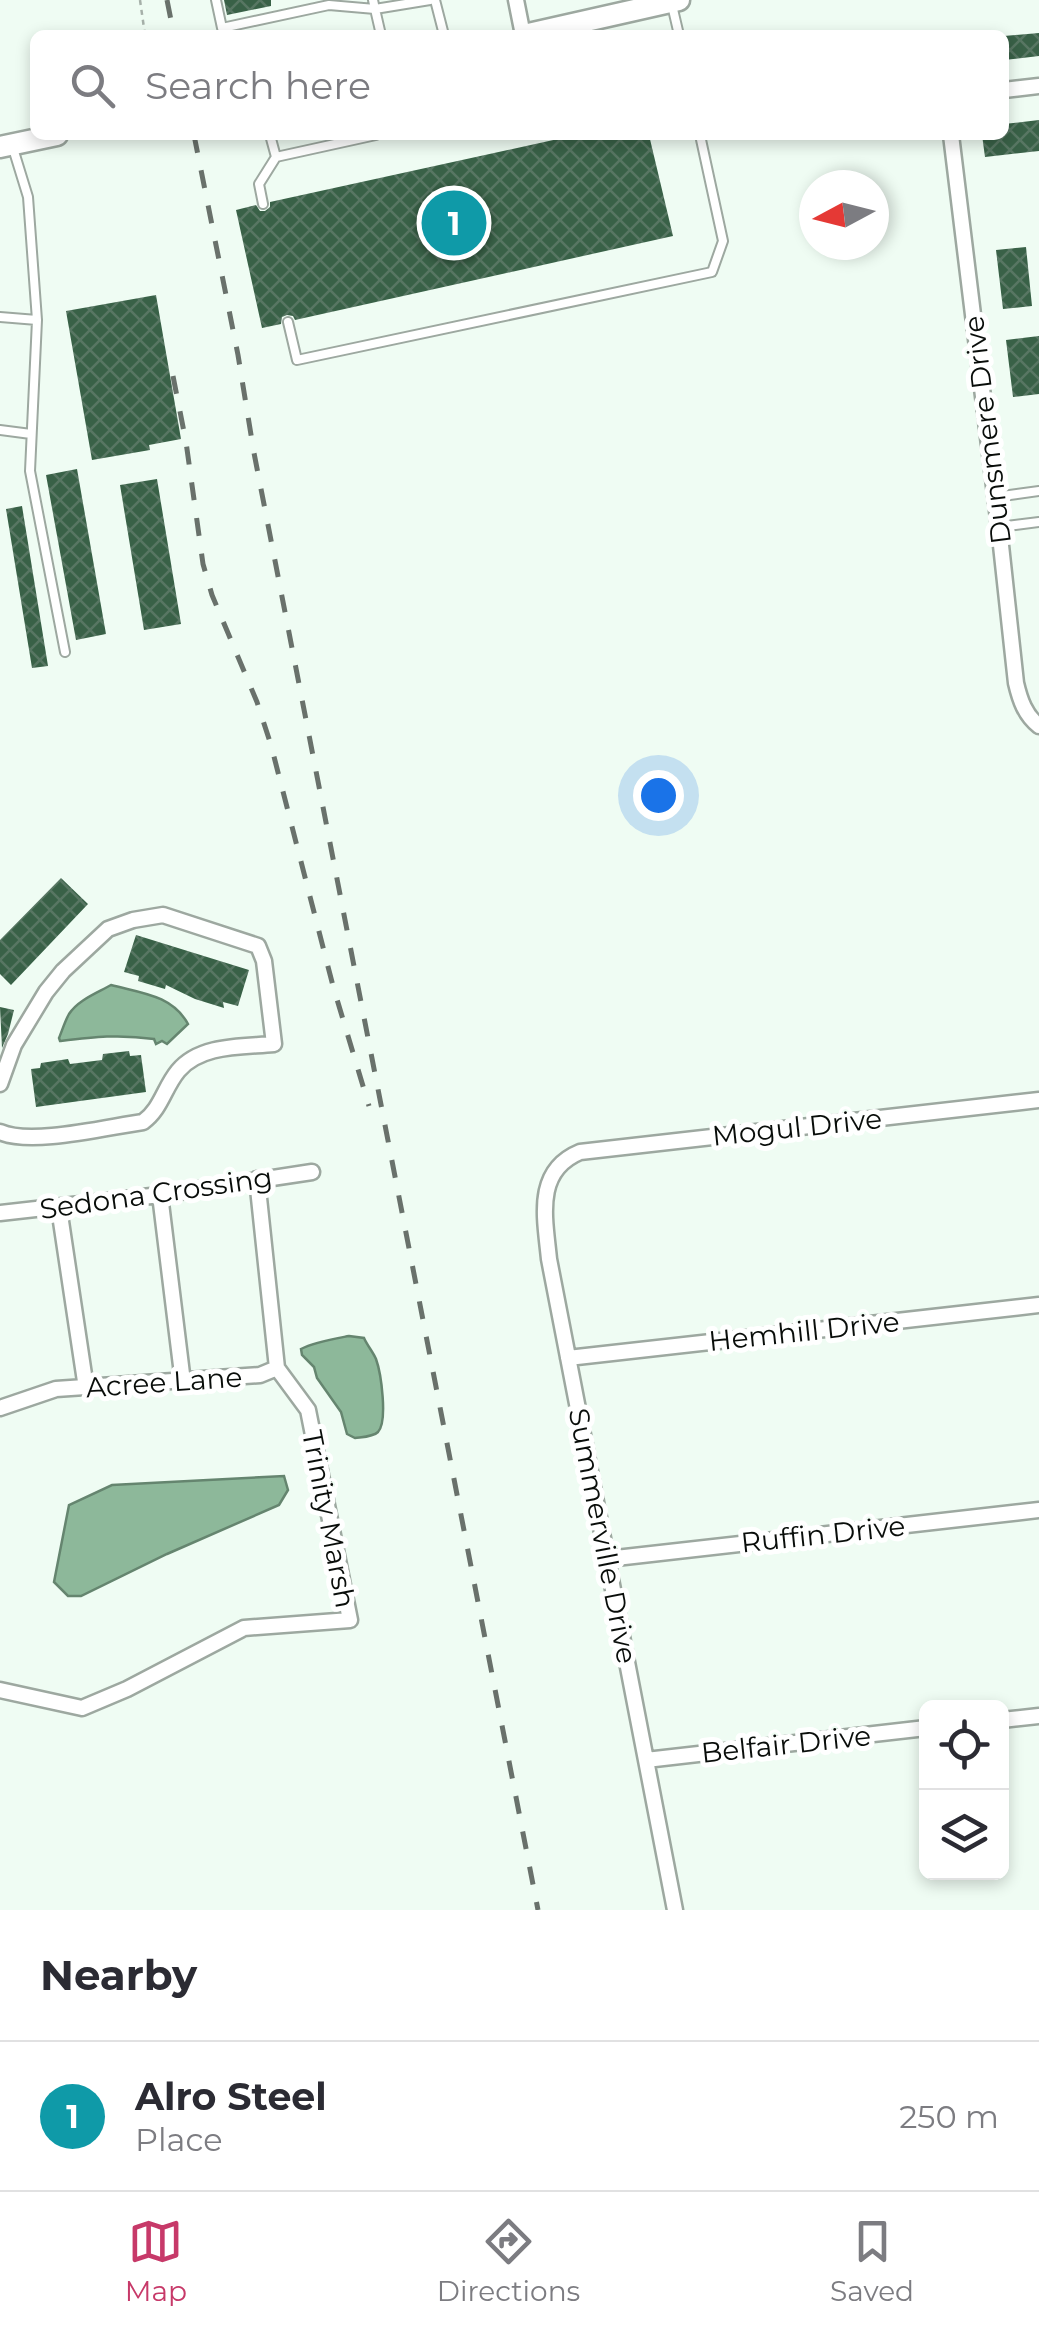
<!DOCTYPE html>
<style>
:root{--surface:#fff;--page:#f7f7f7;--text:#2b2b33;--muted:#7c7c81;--line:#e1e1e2;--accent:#c73969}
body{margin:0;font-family:Montserrat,sans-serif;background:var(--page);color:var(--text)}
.controls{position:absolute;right:30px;bottom:30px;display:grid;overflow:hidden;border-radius:15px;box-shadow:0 5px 15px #0003}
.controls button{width:90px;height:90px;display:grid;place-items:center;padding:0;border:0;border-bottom:2px solid var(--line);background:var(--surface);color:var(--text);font:50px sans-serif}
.compass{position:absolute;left:799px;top:170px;width:90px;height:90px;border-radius:50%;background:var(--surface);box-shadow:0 5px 15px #0003;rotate:263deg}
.you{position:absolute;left:658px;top:795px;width:35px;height:35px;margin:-25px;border:8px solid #fff;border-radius:50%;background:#1a73e8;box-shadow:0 0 0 15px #1a73e833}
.badge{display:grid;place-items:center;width:65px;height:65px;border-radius:50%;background:var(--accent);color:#fff;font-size:32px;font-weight:700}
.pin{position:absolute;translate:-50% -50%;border:5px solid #fff;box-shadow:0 2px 10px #0006}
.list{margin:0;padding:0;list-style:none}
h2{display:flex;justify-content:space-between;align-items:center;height:130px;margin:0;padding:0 40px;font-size:42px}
h2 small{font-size:32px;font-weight:400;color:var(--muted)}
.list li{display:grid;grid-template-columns:65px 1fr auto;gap:30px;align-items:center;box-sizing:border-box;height:150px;padding:0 40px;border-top:2px solid var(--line)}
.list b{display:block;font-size:38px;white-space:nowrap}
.list p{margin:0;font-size:32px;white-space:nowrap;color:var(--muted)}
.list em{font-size:32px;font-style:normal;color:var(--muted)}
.icon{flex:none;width:55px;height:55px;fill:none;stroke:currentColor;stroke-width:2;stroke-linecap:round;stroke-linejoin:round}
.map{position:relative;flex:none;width:1039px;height:1910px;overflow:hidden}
.search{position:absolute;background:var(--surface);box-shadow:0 5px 15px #0003;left:30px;right:30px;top:30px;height:110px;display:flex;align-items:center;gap:25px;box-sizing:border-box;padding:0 35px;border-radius:15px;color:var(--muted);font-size:38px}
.sheet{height:280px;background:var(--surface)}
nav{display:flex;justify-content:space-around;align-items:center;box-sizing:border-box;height:140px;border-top:2px solid var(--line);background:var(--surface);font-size:28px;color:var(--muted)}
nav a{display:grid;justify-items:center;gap:5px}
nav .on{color:var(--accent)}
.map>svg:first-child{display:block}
.water{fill:#8db89a;stroke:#65856f;stroke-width:2.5}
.building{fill:url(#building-cross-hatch)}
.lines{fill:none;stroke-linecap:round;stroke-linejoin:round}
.service-casing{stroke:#9da8a0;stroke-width:12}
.minor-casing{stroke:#9da8a0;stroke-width:19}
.secondary-casing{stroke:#9da8a0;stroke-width:25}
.path{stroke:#a6b0a9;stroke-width:2.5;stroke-dasharray:5 5;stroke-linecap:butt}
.service{stroke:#fff;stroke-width:8}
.minor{stroke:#fff;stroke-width:14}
.secondary{stroke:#fff;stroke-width:20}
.rail{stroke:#69716b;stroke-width:5;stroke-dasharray:18 18;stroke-linecap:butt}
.labels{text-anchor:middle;stroke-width:10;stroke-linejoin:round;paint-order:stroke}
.street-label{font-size:28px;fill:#090d0a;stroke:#fff}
</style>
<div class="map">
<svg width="1039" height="1910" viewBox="0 0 1039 1910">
<defs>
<pattern id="building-cross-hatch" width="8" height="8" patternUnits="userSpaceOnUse" patternTransform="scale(2.5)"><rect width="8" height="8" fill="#396147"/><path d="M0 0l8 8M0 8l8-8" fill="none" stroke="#587663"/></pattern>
</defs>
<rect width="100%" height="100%" fill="#effcf3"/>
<path class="water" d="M111 985C141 993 172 995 188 1024L167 1044 162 1041 156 1044 154 1039C119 1034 94 1037 60 1041L59 1038C62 1031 65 1021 69 1014 78 1000 97 993 111 985Z
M349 1336 364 1338C367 1345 373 1352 376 1359 381 1373 388 1421 378 1432 373 1437 362 1437 355 1438L347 1434 341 1412 317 1378 314 1367 302 1355 301 1349C314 1342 333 1339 349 1336Z
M284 1476 288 1490 279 1505 167 1554 81 1596H68L54 1582 69 1505 112 1485Z"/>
<path class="building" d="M224 0H271V6L227 15Z
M1039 33V56L1004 60V36Z
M1039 120V151L985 157 982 135H1004V124Z
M576 135H649L673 236 295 320 293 316 287 315 282 317 281 324 262 328 236 210 256 205 260 211H265L270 207V202Z
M1026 247 1032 306 1003 309 996 250Z
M156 295 181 439 149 445 150 450 92 460 66 311Z
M1039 336V394L1013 397 1006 340Z
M77 469 106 634 76 640 46 475Z
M157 479 181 624 144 630 120 485Z
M22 506 48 666 32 668 6 509Z
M61 878 88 904 11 985 0 974V940Z
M136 935 249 970 238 1006 223 1002 224 1008 195 999 166 985 165 989 138 981 139 976 124 972Z
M0 1007 14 1010 8 1034 2 1048Z
M129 1051 130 1056 141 1055 146 1092 36 1107 31 1069 40 1068 41 1063 68 1059 70 1064 102 1060 103 1054Z"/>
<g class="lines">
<defs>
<path id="service" d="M216 0 222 28 329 5 375 9 373 0
M435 0 444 35
M672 5 679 35
M381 35 375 9 430 0
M270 135 276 157 376 135
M12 145 28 197 37 320 30 471 65 652
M263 204 259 184 276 157
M0 317 37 320
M288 322 297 360 712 272 723 241 700 135
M0 430 31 434
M995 497 1039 491
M999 527 1039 522"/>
<path id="minor" d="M516 0 523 35
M1004 90 1039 86
M951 135 999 527 1016 683C1020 700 1025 715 1039 726
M0 1084 14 1045 46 992 63 971 108 929 133 920 163 915 258 946 264 961 274 1044C243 1047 200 1044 178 1071 164 1088 161 1109 143 1122 107 1127 31 1146 0 1132
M257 1179 277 1368
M160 1195 183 1382
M59 1208 86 1388
M0 1213 160 1195 312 1172
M568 1358 1039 1305
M0 1408 56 1389 260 1375 277 1368 308 1410 350 1620 244 1628 127 1689 82 1708 0 1690
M607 1559 1039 1510
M1002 1720 1039 1716
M646 1760 926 1728
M675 1910 549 1259C545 1218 534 1171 580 1152L1039 1100"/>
<path id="secondary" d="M524 35 679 0
M0 147 57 135"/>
</defs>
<use href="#service" class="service-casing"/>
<use href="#minor" class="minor-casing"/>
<use href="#secondary" class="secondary-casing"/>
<path class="path" d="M140 0 145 35"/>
<use href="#service" class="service"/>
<use href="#minor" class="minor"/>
<use href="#secondary" class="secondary"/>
<path class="rail" d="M167 0 174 35
M194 135 238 355 254 453 538 1910
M173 376 186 442 203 564 212 595 257 702 271 745 333 986 369 1106"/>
</g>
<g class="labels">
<g class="street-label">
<text transform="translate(987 430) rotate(-97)" y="10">Dunsmere Drive</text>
<text transform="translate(797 1127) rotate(-6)" y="10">Mogul Drive</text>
<text transform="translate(156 1193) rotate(-8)" y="10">Sedona Crossing</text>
<text transform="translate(804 1331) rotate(-6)" y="10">Hemhill Drive</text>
<text transform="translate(164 1382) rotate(-4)" y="10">Acree Lane</text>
<text transform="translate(329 1519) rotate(79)" y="10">Trinity Marsh</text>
<text transform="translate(823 1534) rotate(-6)" y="10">Ruffin Drive</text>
<text transform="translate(603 1536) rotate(79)" y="10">Summerville Drive</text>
<text transform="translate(786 1744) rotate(-6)" y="10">Belfair Drive</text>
</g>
</g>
</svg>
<div class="controls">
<button><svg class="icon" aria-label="locate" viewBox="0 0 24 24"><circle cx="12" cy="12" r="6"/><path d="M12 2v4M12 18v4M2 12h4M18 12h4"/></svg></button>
<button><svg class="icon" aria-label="layers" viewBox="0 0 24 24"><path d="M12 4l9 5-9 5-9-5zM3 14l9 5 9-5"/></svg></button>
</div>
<svg class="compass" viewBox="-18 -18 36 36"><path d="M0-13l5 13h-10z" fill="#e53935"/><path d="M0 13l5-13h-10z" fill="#7c7c81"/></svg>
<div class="you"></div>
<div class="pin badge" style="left:454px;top:223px;background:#0f9aa8">1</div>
<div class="search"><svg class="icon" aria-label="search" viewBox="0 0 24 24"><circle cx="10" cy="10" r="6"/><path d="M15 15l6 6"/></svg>Search here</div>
</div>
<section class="sheet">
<h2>Nearby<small></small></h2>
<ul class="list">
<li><span class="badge" style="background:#0f9aa8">1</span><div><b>Alro Steel</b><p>Place</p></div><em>250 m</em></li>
</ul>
</section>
<nav>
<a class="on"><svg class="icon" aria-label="map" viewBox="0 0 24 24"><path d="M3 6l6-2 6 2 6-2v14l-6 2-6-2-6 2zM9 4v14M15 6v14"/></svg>Map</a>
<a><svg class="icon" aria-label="directions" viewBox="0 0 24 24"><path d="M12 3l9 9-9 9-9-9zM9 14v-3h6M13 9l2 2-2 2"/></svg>Directions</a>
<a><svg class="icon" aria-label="saved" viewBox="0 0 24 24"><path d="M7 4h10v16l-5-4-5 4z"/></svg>Saved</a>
</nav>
